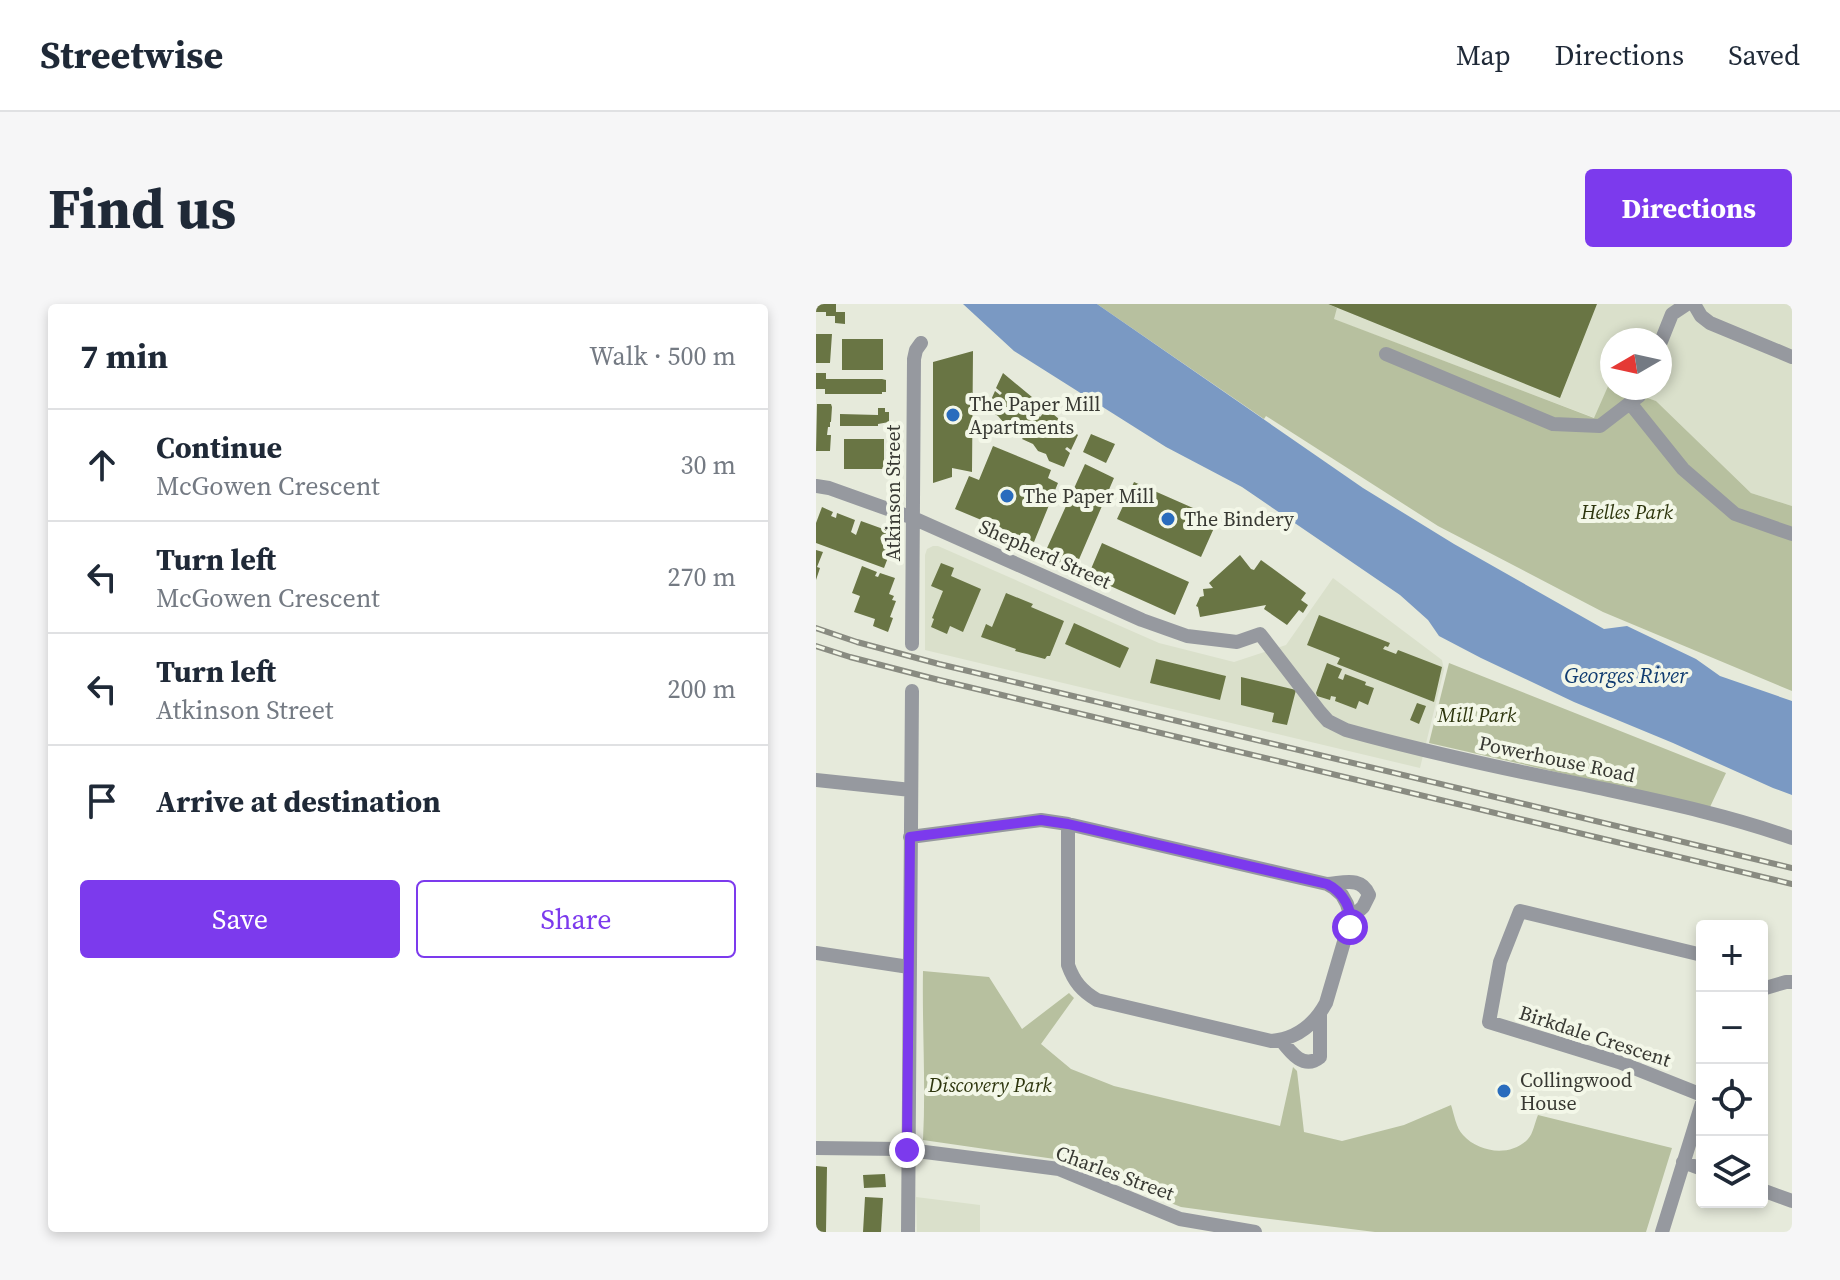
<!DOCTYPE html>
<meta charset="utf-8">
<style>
:root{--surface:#fff;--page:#f6f6f7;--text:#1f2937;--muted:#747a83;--line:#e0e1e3;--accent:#7c3aed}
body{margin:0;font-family:"Source Serif 4",serif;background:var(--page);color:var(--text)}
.controls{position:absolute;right:24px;bottom:24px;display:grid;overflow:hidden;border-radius:8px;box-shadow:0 4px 12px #0003}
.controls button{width:72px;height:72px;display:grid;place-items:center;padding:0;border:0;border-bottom:2px solid var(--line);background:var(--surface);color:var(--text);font:40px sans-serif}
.compass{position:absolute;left:784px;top:24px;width:72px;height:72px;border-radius:50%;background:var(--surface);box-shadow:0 4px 12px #0003;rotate:261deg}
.stop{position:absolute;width:24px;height:24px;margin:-18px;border:6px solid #7c3aed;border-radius:50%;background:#fff}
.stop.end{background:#7c3aed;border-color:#fff;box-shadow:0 2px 8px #0008}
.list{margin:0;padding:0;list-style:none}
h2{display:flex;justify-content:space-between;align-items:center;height:104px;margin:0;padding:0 32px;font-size:34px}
h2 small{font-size:26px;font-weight:400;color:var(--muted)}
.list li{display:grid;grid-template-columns:52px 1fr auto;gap:24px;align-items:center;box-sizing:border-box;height:112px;padding:0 32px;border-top:2px solid var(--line)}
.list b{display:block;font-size:30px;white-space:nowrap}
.list p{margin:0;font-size:26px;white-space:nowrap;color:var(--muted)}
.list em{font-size:26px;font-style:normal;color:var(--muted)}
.actions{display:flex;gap:16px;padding:24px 32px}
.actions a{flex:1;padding:18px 0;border:2px solid var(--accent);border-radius:8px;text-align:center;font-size:28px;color:var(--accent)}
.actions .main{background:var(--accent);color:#fff}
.icon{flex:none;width:44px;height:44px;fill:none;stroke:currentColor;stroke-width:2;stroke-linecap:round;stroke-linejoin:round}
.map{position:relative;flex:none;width:976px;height:928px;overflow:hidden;border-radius:8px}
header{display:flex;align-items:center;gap:48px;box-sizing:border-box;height:112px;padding:0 40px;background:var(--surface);border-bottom:2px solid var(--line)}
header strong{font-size:38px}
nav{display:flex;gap:44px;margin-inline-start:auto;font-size:28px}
.intro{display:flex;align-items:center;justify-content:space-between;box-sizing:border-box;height:192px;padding:0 48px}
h1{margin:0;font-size:56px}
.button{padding:20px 36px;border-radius:8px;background:var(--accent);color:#fff;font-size:28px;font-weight:700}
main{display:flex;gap:48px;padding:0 48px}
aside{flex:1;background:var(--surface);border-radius:8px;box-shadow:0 4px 12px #0003}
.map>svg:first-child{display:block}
.built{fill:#dae0cb}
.green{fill:#b7c09f}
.water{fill:#7a99c3}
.building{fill:#697544}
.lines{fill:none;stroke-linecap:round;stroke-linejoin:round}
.minor{stroke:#96999f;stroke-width:14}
.rail-casing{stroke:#898b81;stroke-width:6}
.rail{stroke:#f3f7e8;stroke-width:3;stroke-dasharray:9;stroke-linecap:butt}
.route{stroke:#7c3aed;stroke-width:10}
.poi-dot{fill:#296cbd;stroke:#f3f7e8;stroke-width:3}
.labels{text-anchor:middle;stroke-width:8;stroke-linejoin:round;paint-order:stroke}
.poi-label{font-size:20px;fill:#383933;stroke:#f3f7e8;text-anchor:start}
.street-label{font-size:20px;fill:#383933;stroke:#f3f7e8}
.park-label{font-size:20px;font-style:italic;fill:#2d350d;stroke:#f3f7e8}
.water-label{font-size:22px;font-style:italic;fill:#103c70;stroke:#f3f7e8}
</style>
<header>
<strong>Streetwise</strong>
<nav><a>Map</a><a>Directions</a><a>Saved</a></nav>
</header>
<div class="intro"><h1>Find us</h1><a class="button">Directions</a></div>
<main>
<aside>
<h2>7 min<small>Walk · 500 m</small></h2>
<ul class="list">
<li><svg class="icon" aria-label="ahead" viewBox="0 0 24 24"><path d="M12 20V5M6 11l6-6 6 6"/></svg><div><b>Continue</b><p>McGowen Crescent</p></div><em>30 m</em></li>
<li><svg class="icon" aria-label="left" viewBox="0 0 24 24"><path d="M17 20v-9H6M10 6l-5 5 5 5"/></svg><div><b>Turn left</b><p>McGowen Crescent</p></div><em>270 m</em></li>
<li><svg class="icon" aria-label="left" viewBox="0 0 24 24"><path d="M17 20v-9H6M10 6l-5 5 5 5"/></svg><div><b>Turn left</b><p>Atkinson Street</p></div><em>200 m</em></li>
<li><svg class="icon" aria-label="arrive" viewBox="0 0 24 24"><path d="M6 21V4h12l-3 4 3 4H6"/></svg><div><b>Arrive at destination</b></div></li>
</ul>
<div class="actions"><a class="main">Save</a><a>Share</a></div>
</aside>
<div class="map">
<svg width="976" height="928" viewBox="0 0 976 928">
<rect width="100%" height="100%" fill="#e6eadb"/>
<path class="built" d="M512 0H976V202L935 189 840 97 804 84H844V36H796V81H793L779 114 517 15 521 4Z
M117 242H122L343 339 418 358 470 341 517 274 626 356 628 366 604 464 109 346V251L111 245Z
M100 893 164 901V928H101Z"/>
<path class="green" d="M281 0H512L521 4 518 15 778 114 793 80 796 81V84H804L840 97 935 189 976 202V387L787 308 622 222 450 112 448 115Z
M633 359 910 469 894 503 613 439Z
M107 667 173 673 206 725 253 689 258 694 225 740 255 765 298 782 464 822 477 763 481 767 488 828 526 837 588 821 635 801C638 810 640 824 647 831 663 849 695 853 712 835 717 830 719 818 722 811L856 844 830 928H559L438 913 365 903 246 856 107 836C110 780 106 724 107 667Z"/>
<path class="water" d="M147 0H281L547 184 638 240 788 325 811 322 880 355 904 372 976 397V491L957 484 857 439 758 398 665 354 623 332 612 316 584 291 426 183 350 143 198 47Z"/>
<path class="building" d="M0 0H20V8H29V20L19 19V12H10V8H0Z
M512 0H781L744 94Z
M0 30H16L14 59H0Z
M26 35H67V66H26Z
M157 47 156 168 136 164V173L117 179V58Z
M0 69H10V75H66L70 76V88H66V90H9V85H0Z
M187 69 228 103 222 111 224 113 231 105 262 131 255 146 251 143 249 145 254 149 248 163 233 157 230 150 222 147 217 140 206 135 212 127 209 125 203 132 195 122 188 119 182 112 171 105 179 87 184 91 186 89 180 84Z
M1 100H15L16 103 15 118H14V123H12L11 131H15L14 147H0Z
M62 104H69V108H73V118L62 120V122H24V110L62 111Z
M275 130 299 140 290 159 267 148Z
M28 135H68V165H28Z
M177 142 235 166 232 174 242 179 218 238 139 205 153 172 163 176Z
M269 160 298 174 258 267 227 253Z
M318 178 402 215 385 253 301 215Z
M6 203 17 208 15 212 20 214 21 209 39 216 35 228 40 231 45 217 81 230 68 264 0 239V219Z
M286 239 373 278 359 311 272 272Z
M0 246 7 248 1 263 4 264 0 276Z
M424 251 435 265 438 266 445 256 490 289 485 296 492 301 487 309 483 306 471 321 448 305 450 301 384 313 382 303 380 302 384 293 388 292 387 285 397 284 393 279Z
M125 259 138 264 135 272 165 285 147 328 134 322 131 330 115 323 118 315 116 314 127 287 115 282Z
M46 262 61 268 59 272 62 273 64 269 79 274 73 290 78 292 76 296 80 297 74 313 77 314 72 328 57 322 59 315 38 308 44 292 36 289Z
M190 289 217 300 215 303 248 317 234 352H231L229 355 199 347 200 345 165 333 170 320 176 323Z
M503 311 574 339 572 343 569 342 567 345 580 350 582 346 626 363 618 398 521 360 524 354 491 341Z
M258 319 313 344 304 364 249 340Z
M340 355 410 372 404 396 334 379Z
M511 359 526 365 522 374 527 376 529 370 550 378 549 381 558 384 552 401 543 397 540 405 519 397 520 393 515 392 514 396 501 392 500 389Z
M425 373 480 386 471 421 456 418 458 409 425 401Z
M601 399 610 402 603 420 594 416Z
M0 862 11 863 10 928H0Z
M69 870 70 883 48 884 47 871Z
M49 893 67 894 65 928H47Z"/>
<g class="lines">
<path class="minor" d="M878 0 885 12 894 19 976 53
M844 40 856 10 871 0
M570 50 737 120 784 122 823 92 826 84
M814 99 867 165 919 210 976 230
M0 182 13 184 97 214 326 316 371 332 421 338 444 330 504 408 512 417 530 426C609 448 689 465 769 481 838 496 909 510 976 534
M96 340 98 55 100 46 105 39
M0 476 95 486
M94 533 225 516 252 520 511 580 518 584 526 591 531 600 535 614 510 699C498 721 480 735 455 737L281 696C266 687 258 678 252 661V520
M511 580C528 579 545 572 553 591L547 603 535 614
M0 649 93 663
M886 651 704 607 684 658 673 718 803 758 886 791
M946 685 970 678H976
M465 736C475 749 488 766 504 753V711
M0 844 85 845 243 865 364 915 439 928
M867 858 886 865
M946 886 976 897
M92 928 96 387
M846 928 886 799"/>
<defs>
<path id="rail" d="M0 324 41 338 123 360 976 564
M0 342 34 353 119 375 976 580"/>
</defs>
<use href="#rail" class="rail-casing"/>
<use href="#rail" class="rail"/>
</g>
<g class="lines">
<path class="route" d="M91 846 94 533 225 516 252 520 511 580C527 588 537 605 534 623"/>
</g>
<g class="poi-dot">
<circle cx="137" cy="111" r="8"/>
<circle cx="191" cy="192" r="8"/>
<circle cx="352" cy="215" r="8"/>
<circle cx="688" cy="787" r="8"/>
</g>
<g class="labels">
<g class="poi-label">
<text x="153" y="107">The Paper Mill<tspan x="153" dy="23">Apartments</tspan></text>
<text x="207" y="199">The Paper Mill</text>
<text x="368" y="222">The Bindery</text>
<text x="704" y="783">Collingwood<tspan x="704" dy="23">House</tspan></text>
</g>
<g class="street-label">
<text transform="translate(77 189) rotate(-90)" y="7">Atkinson Street</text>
<text transform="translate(229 250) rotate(24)" y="7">Shepherd Street</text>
<text transform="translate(741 455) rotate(12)" y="7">Powerhouse Road</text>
<text transform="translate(779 732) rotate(18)" y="7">Birkdale Crescent</text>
<text transform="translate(299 869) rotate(20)" y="7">Charles Street</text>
</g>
<g class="park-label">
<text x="811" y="215">Helles Park</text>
<text x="661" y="418">Mill Park</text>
<text x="174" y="788">Discovery Park</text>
</g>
<g class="water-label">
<text x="810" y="379">Georges River</text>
</g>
</g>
</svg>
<div class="controls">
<button>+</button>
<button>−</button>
<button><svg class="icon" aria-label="locate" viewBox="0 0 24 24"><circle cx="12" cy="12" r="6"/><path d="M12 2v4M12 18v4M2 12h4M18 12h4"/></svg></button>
<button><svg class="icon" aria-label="layers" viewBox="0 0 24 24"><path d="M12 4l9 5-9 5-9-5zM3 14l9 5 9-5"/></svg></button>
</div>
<svg class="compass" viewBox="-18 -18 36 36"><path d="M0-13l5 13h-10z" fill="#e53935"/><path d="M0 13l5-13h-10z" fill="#747a83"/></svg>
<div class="stop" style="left:534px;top:623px"></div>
<div class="stop end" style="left:91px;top:846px"></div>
</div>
</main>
